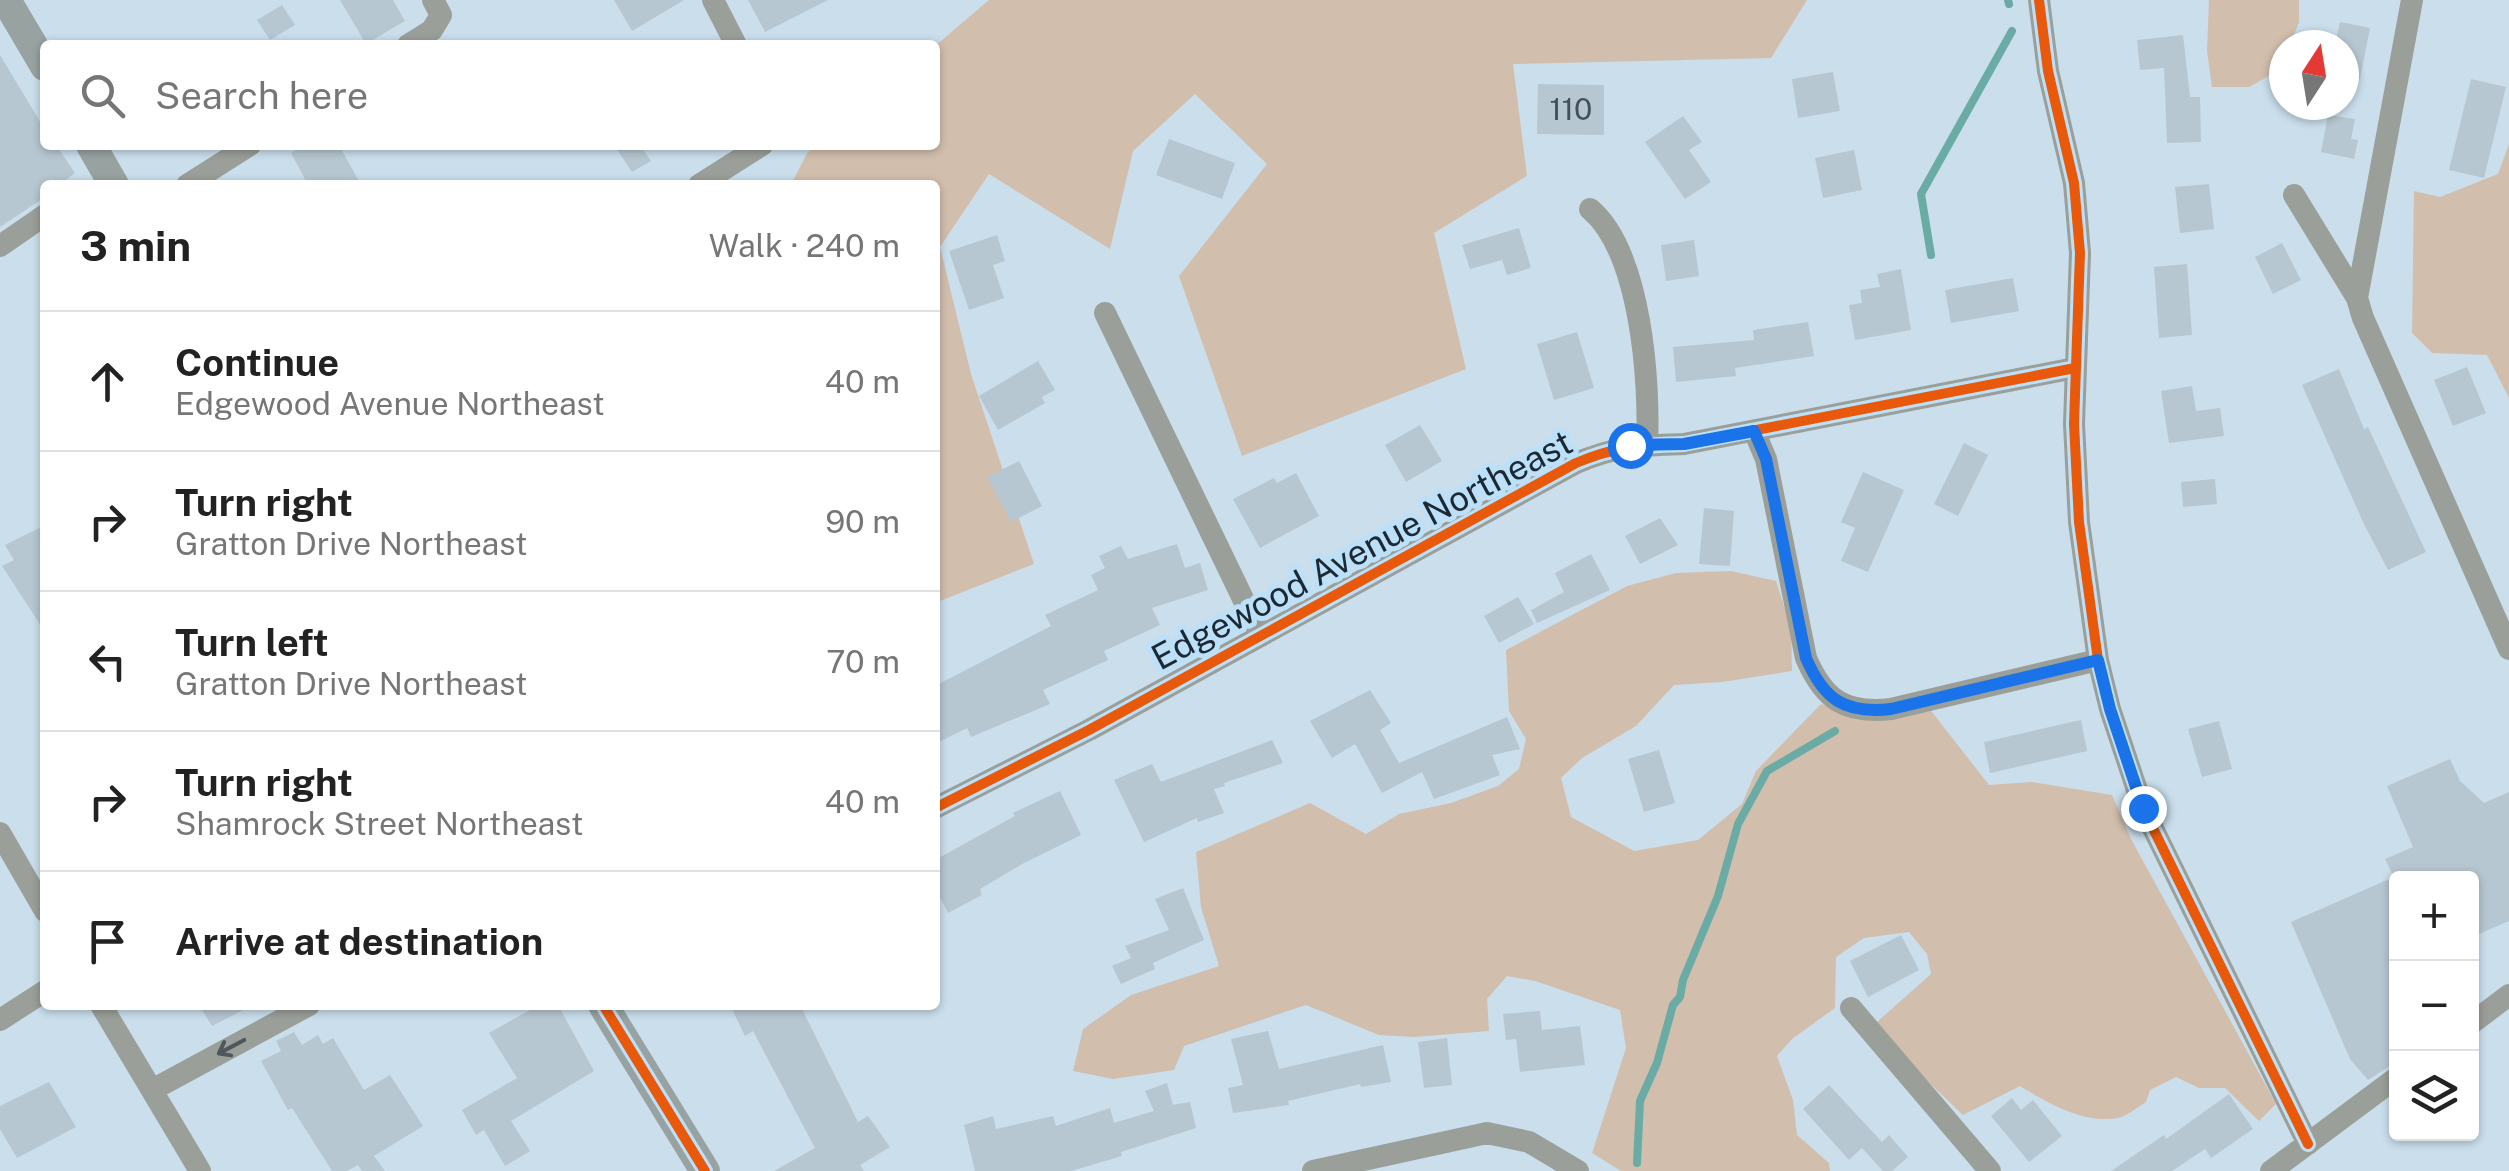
<!DOCTYPE html>
<meta charset="utf-8">
<style>
:root{--surface:#fff;--page:#f2f2f2;--text:#222;--muted:#767676;--line:#e0e0e0}
body{margin:0;font-family:"Public Sans",sans-serif;background:var(--page);color:var(--text)}
.controls{position:absolute;right:30px;bottom:30px;display:grid;overflow:hidden;border-radius:10px;box-shadow:0 2px 8px #0004}
.controls button{width:90px;height:90px;display:grid;place-items:center;padding:0;border:0;border-bottom:2px solid var(--line);background:var(--surface);color:var(--text);font:50px sans-serif}
.compass{position:absolute;left:2269px;top:30px;width:90px;height:90px;border-radius:50%;background:var(--surface);box-shadow:0 2px 8px #0004;rotate:12deg}
.stop{position:absolute;width:30px;height:30px;margin:-22px;border:8px solid #1a73e8;border-radius:50%;background:#fff}
.stop.end{background:#1a73e8;border-color:#fff;box-shadow:0 2px 10px #0008}
.list{margin:0;padding:0;list-style:none}
h2{display:flex;justify-content:space-between;align-items:center;height:130px;margin:0;padding:0 40px;font-size:42px}
h2 small{font-size:32px;font-weight:400;color:var(--muted)}
.list li{display:grid;grid-template-columns:65px 1fr auto;gap:30px;align-items:center;box-sizing:border-box;height:140px;padding:0 40px;border-top:2px solid var(--line)}
.list b{display:block;font-size:38px;white-space:nowrap}
.list p{margin:0;font-size:32px;white-space:nowrap;color:var(--muted)}
.list em{font-size:32px;font-style:normal;color:var(--muted)}
.icon{flex:none;width:55px;height:55px;fill:none;stroke:currentColor;stroke-width:2;stroke-linecap:round;stroke-linejoin:round}
.map{position:relative;flex:none;width:2509px;height:1171px;overflow:hidden}
.search{position:absolute;background:var(--surface);box-shadow:0 2px 8px #0004;left:40px;top:40px;width:900px;height:110px;display:flex;align-items:center;gap:25px;box-sizing:border-box;padding:0 35px;border-radius:10px;color:var(--muted);font-size:38px}
.panel{position:absolute;background:var(--surface);box-shadow:0 2px 8px #0004;left:40px;top:180px;width:900px;height:830px;border-radius:10px}
.map>svg:first-child{display:block}
.green{fill:#d2bead}
.lines{fill:none;stroke-linecap:round;stroke-linejoin:round}
.stream{stroke:#6aaca5;stroke-width:8}
.building{fill:#b7c7d1}
.minor{stroke:#9a9f99;stroke-width:22}
.major{stroke:#98a2a0;stroke-width:30}
.cycleway-casing{stroke:#bde0f9;stroke-width:16}
.cycleway{stroke:#e8590c;stroke-width:10}
.oneway{stroke:#4e585b}
.route{stroke:#1a73e8;stroke-width:12}
.labels{text-anchor:middle;stroke-width:10;stroke-linejoin:round;paint-order:stroke}
.number-label{font-size:30px;fill:#44515a}
.street-label{font-size:35px;fill:#1c2932;stroke:#bde0f9}
</style>
<div class="map">
<svg width="2509" height="1171" viewBox="0 0 2509 1171">
<rect width="100%" height="100%" fill="#cadeec"/>
<path class="green" d="M989 0H1807L1771 58 1513 64 1527 176 1434 233 1466 369 1242 456 1179 276 1267 164 1195 94 1133 151 1110 249 989 174 940 247 971 374 1034 564 935 603V185H791L807 153 817 145H935V46Z
M2209 0H2299V22L2290 45H2284L2281 69 2249 87H2212L2207 51Z
M2509 144V398L2487 355 2432 353 2412 333 2414 191 2440 197 2498 174Z
M1731 571 1776 581 1791 628 1792 671 1722 682 1674 685 1636 726 1582 758 1561 778 1571 817 1634 851 1698 840 1742 804 1756 771 1821 704 1867 718 1928 707 1989 785 2032 782 2112 795 2131 839 2276 1104 2259 1121 2225 1088H2199L2176 1077 2150 1090 2146 1102C2138 1107 2127 1116 2118 1118 2083 1124 2048 1103 2020 1086L1963 1115 1892 1047 1877 1022 1931 974 1927 954 1909 932 1864 938 1836 957 1835 1008 1792 1039 1777 1056 1793 1100 1797 1135 1829 1163 1830 1171H1621L1592 1153 1626 1048 1620 1010 1535 981 1507 976 1487 999 1489 1031 1414 1037 1379 1035 1306 1005 1184 1046 1174 1070 1113 1079 1073 1071 1083 1029 1131 995 1219 966 1201 907 1196 852 1310 803 1366 834 1399 814 1451 803 1498 786 1519 769 1526 739 1509 711 1506 650 1627 586 1676 573Z"/>
<g class="lines">
<path class="stream" d="M2008 0 2009 4
M1931 255 1921 194 2012 31
M1637 1163 1640 1101 1657 1063 1673 1005 1680 997 1683 980 1718 896 1738 824 1767 771 1835 731"/>
</g>
<path class="building" d="M340 0H393L405 21 366 44Z
M614 0H684L632 31Z
M748 0H828L765 32Z
M282 5 295 25 270 40 257 20Z
M2340 22 2370 28 2360 79 2344 76V45H2335Z
M2183 35 2190 97H2200L2201 142 2167 143 2164 68 2140 70 2137 40Z
M0 55 45 130V145H56L75 173 59 185H45V197L0 227Z
M1833 72 1840 111 1798 118 1792 79Z
M2471 79 2506 87 2484 178 2449 170Z
M1538 84 1604 85V135L1537 134Z
M2328 115 2355 119 2351 139 2358 140 2354 159 2321 152Z
M1683 116 1702 142 1689 150 1711 182 1685 199 1645 142Z
M1169 139 1235 163 1222 199 1156 175Z
M305 145H339L361 185H308L291 153Z
M614 145H640L651 161 632 172Z
M1854 150 1862 190 1823 198 1815 158Z
M2209 184 2214 229 2180 233 2175 187Z
M1519 228 1531 268 1507 275 1502 260 1470 269 1462 245Z
M997 235 1005 261 993 265 1004 298 969 310 949 251Z
M1694 240 1699 276 1666 281 1661 245Z
M2282 243 2301 280 2273 294 2255 257Z
M2187 264 2192 335 2159 338 2154 267Z
M1901 269 1911 330 1855 340 1849 305 1862 303 1860 290 1880 287 1877 274Z
M2013 278 2019 311 1951 323 1945 290Z
M1808 322 1814 356 1735 368 1736 376 1676 382 1673 347 1754 340 1753 330Z
M1577 332 1594 388 1554 400 1537 344Z
M1038 361 1055 390 1042 397 1045 403 998 430 979 396Z
M2467 367 2486 413 2453 426 2434 380Z
M2339 369 2364 429 2368 427 2426 552 2388 570 2363 522 2302 385Z
M2192 386 2196 411 2220 408 2224 436 2169 443 2161 391Z
M1420 425 1442 461 1406 482 1385 445Z
M1964 443 1988 455 1958 516 1934 504Z
M1019 461 1042 506 1011 522 987 477Z
M1863 472 1904 490 1868 572 1841 561 1855 528 1841 522Z
M1296 473 1319 516 1260 548 1233 499 1274 478 1277 483Z
M2215 479 2217 504 2183 507 2181 482Z
M1704 508 1734 511 1730 566 1699 564Z
M1660 518 1678 545 1640 564 1625 536Z
M45 525V632L2 566 14 560 5 545Z
M1177 544 1185 568 1200 563 1208 590 1152 608 1160 625 1104 651 1108 660 1043 690 1050 704 971 737 967 728 935 744V686L1051 626 1045 615 1098 590 1091 575 1105 568 1099 556 1121 546 1128 559Z
M1591 554 1610 590 1537 623 1531 610 1564 592 1555 573Z
M1518 597 1534 624 1499 643 1484 616Z
M1370 690 1391 723 1380 730 1399 763 1507 717 1520 749 1492 755 1500 775 1434 799 1422 772 1382 793 1355 744 1332 758 1310 721Z
M2081 720 2087 751 1990 773 1984 742Z
M2219 721 2232 769 2202 777 2188 729Z
M1272 740 1283 763 1224 783 1225 786 1214 789 1224 813 1198 822 1197 818 1144 842 1114 780 1152 764 1161 782Z
M1659 750 1675 803 1644 812 1628 759Z
M2450 759 2460 781 2484 803 2509 792V921L2472 937V878H2396V1062L2368 1080 2350 1059 2291 922 2394 877 2385 859 2413 847 2387 786Z
M1060 791 1081 835 1024 863 980 889 982 895 948 913 935 888V860L1015 816 1013 813Z
M1183 888 1204 940 1153 963 1155 969 1121 984 1112 966 1131 958 1125 946 1169 930 1155 899Z
M1901 935 1919 970 1868 997 1850 961Z
M199 1005H253L212 1026Z
M539 1005H558L594 1071 511 1121 530 1151 505 1166 484 1130 476 1135 462 1110 517 1078 489 1033Z
M730 1005H800L858 1122 868 1116 890 1147 860 1165 864 1171H774L815 1148 753 1031 745 1036Z
M1540 1011 1542 1030 1580 1026 1585 1065 1520 1072 1516 1039 1506 1040 1503 1014Z
M1268 1031 1279 1069 1383 1045 1391 1082 1361 1087 1360 1084 1288 1101 1289 1105 1233 1113 1228 1088 1243 1085 1231 1039Z
M294 1032 302 1045 318 1035 323 1044 333 1038 364 1090 390 1075 423 1126 374 1156 385 1171H362L358 1165 347 1171H332L292 1108 288 1110 261 1061 281 1051 276 1041Z
M1447 1038 1452 1085 1424 1088 1418 1042Z
M49 1082 76 1127 17 1158 0 1129V1106Z
M1167 1083 1173 1105 1190 1102 1196 1128 1121 1152 1122 1156 1071 1171H975L964 1125 993 1116 996 1129 1053 1116 1056 1126 1110 1108 1114 1123 1154 1111 1145 1091Z
M1829 1085 1882 1142 1889 1135 1908 1157 1892 1171H1883L1862 1148 1849 1160 1803 1109Z
M2229 1094 2253 1129 2211 1158 2205 1149 2172 1171H2111L2164 1135 2166 1139Z
M2012 1098 2021 1110 2033 1100 2062 1136 2029 1162 1991 1116Z"/>
<g class="lines">
<path class="minor" d="M713 0 736 45
M2039 0 2048 71 2074 183 2080 253 2074 424 2079 522 2098 660 2110 709 2143 808 2308 1144
M408 45 432 30 441 15 433 0
M187 185 250 145
M699 185 762 145
M2294 195 2357 298 2363 318 2509 649
M1590 209C1641 252 1650 382 1647 445
M0 246 45 215
M2357 298 2412 0
M1105 313 1261 636
M1754 431 1766 459 1806 658C1824 700 1845 714 1891 709L2098 660
M935 808 1089 730 1576 463C1619 445 1639 446 1684 444L2075 368
M0 833 45 911
M101 1005 200 1171
M1851 1008 1990 1171
M0 1020 45 991
M2472 1023 2509 995
M152 1090 309 1005
M1313 1171 1487 1133 1529 1142 1578 1171
M2271 1171 2396 1078"/>
<path class="major" d="M6 0 45 66
M91 145 114 185
M603 1005 705 1171"/>
<defs>
<path id="cycleway" d="M2039 0 2048 71 2074 183 2080 253 2074 424 2079 522 2098 660 2110 709 2143 808 2308 1144
M935 808 1089 730 1576 463C1619 445 1639 446 1684 444L2075 368
M603 1005 705 1171"/>
</defs>
<use href="#cycleway" class="cycleway-casing"/>
<use href="#cycleway" class="cycleway"/>
</g>
<defs><path id="oneway-shaft" d="M-6 0H5M1.5-3L5.5 0L1.5 3" fill="none" stroke-width="1.6" stroke-linecap="round" stroke-linejoin="round" transform="scale(2.5)"/></defs>
<use class="oneway" href="#oneway-shaft" transform="translate(231 1047) rotate(152)"/>
<g class="lines">
<path class="route" d="M1630 445 1684 444 1754 431 1766 459 1806 658C1824 700 1845 714 1891 709L2098 660 2110 709 2143 808"/>
</g>
<g class="labels">
<g class="number-label">
<text x="1571" y="120">110</text>
</g>
<g class="street-label">
<text transform="translate(1362 550) rotate(-28)" y="12">Edgewood Avenue Northeast</text>
</g>
</g>
</svg>
<div class="controls">
<button>+</button>
<button>−</button>
<button><svg class="icon" aria-label="layers" viewBox="0 0 24 24"><path d="M12 4l9 5-9 5-9-5zM3 14l9 5 9-5"/></svg></button>
</div>
<svg class="compass" viewBox="-18 -18 36 36"><path d="M0-13l5 13h-10z" fill="#e53935"/><path d="M0 13l5-13h-10z" fill="#767676"/></svg>
<div class="stop" style="left:1630px;top:445px"></div>
<div class="stop end" style="left:2143px;top:808px"></div>
<div class="search"><svg class="icon" aria-label="search" viewBox="0 0 24 24"><circle cx="10" cy="10" r="6"/><path d="M15 15l6 6"/></svg>Search here</div>
<section class="panel">
<h2>3 min<small>Walk · 240 m</small></h2>
<ul class="list">
<li><svg class="icon" aria-label="ahead" viewBox="0 0 24 24"><path d="M12 20V5M6 11l6-6 6 6"/></svg><div><b>Continue</b><p>Edgewood Avenue Northeast</p></div><em>40 m</em></li>
<li><svg class="icon" aria-label="right" viewBox="0 0 24 24"><path d="M7 20v-9h11M14 6l5 5-5 5"/></svg><div><b>Turn right</b><p>Gratton Drive Northeast</p></div><em>90 m</em></li>
<li><svg class="icon" aria-label="left" viewBox="0 0 24 24"><path d="M17 20v-9H6M10 6l-5 5 5 5"/></svg><div><b>Turn left</b><p>Gratton Drive Northeast</p></div><em>70 m</em></li>
<li><svg class="icon" aria-label="right" viewBox="0 0 24 24"><path d="M7 20v-9h11M14 6l5 5-5 5"/></svg><div><b>Turn right</b><p>Shamrock Street Northeast</p></div><em>40 m</em></li>
<li><svg class="icon" aria-label="arrive" viewBox="0 0 24 24"><path d="M6 21V4h12l-3 4 3 4H6"/></svg><div><b>Arrive at destination</b></div></li>
</ul>
</section>
</div>
